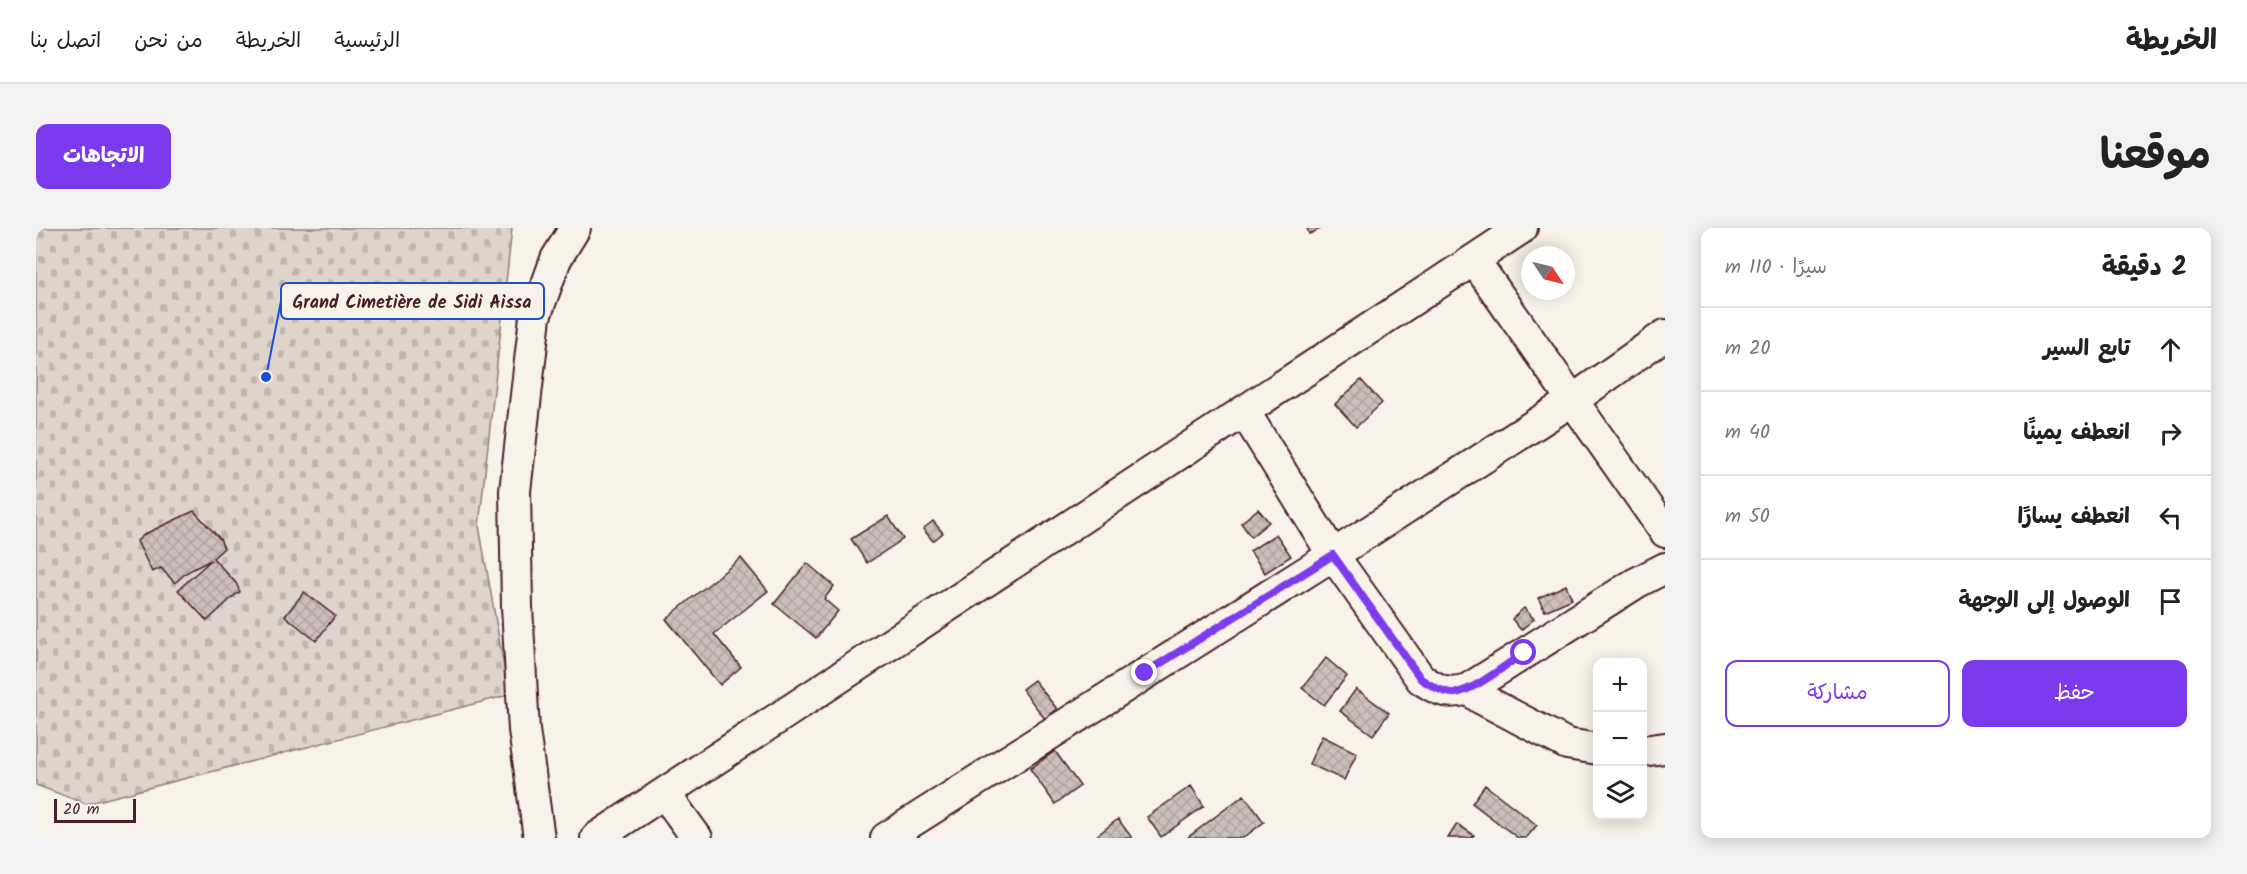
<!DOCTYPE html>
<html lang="ar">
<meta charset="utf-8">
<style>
:root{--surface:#fff;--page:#f2f2f2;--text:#222;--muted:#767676;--line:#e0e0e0;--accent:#7c3aed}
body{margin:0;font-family:Kalam,"Playpen Sans Arabic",sans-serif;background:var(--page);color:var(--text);direction:rtl}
.controls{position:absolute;right:18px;bottom:18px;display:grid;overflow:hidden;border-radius:12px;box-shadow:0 3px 15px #0003}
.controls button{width:54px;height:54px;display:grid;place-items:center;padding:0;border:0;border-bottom:2px solid var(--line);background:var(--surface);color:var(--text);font:30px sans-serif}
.compass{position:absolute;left:1485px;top:18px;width:54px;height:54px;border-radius:50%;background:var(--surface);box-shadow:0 3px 15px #0003;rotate:125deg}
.scale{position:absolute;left:18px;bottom:15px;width:82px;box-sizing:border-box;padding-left:6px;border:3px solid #4a1f2b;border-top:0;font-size:16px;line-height:21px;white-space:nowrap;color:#4a1f2b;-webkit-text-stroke:4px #f7f3e8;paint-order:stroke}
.stop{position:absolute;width:18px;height:18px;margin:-14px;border:4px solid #7c3aed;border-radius:50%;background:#fff}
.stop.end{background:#7c3aed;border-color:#fff;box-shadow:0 2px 6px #0008}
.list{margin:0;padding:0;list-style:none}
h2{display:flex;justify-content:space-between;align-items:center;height:78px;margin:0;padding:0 24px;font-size:26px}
h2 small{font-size:20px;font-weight:400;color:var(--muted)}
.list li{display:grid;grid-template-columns:39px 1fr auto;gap:18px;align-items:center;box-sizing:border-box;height:84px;padding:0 24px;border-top:2px solid var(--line)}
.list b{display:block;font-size:22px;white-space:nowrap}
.list em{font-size:20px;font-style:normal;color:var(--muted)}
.actions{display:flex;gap:12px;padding:18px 24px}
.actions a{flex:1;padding:14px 0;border:2px solid var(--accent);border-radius:12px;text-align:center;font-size:21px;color:var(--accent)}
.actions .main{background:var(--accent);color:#fff}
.icon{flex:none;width:33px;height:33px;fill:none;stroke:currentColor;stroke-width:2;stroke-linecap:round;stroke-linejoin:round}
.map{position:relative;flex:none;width:1629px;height:610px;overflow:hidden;direction:ltr;border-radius:12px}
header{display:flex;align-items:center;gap:36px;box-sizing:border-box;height:84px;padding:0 30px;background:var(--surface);border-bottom:2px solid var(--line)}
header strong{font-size:28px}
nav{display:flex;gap:33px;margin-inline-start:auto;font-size:21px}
.intro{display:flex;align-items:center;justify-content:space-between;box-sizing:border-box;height:144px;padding:0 36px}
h1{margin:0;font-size:42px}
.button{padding:15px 27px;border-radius:12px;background:var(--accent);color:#fff;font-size:21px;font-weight:700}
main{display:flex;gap:36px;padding:0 36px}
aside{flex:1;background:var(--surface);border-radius:12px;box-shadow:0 3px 15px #0003}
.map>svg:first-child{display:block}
.cemetery{fill:url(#cemetery-stones);stroke:#947a7c;stroke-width:1.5}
.building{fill:url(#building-cross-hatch);stroke:#4a1f2b;stroke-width:1.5}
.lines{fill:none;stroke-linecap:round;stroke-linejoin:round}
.minor-casing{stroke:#4a1f2b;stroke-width:34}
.minor{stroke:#f7f3e8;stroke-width:30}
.route{stroke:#7c3aed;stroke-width:8}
.leader{fill:none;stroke:#1d4ed8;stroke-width:2}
.callout-dot{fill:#1d4ed8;stroke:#f7f3e8;stroke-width:2}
.callout{fill:#f7f3e8;stroke:#1d4ed8;stroke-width:2}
.callout-label{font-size:18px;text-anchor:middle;font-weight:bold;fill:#4a1f2b}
</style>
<header>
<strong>الخريطة</strong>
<nav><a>الرئيسية</a><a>الخريطة</a><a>من نحن</a><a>اتصل بنا</a></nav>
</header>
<div class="intro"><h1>موقعنا</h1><a class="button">الاتجاهات</a></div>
<main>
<aside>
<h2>2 دقيقة<small>سيرًا · 110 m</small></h2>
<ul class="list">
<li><svg class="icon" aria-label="ahead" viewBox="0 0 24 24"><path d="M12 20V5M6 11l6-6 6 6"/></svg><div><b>تابع السير</b></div><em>20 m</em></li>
<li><svg class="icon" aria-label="right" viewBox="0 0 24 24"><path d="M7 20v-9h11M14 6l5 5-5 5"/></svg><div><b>انعطف يمينًا</b></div><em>40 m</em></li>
<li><svg class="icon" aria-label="left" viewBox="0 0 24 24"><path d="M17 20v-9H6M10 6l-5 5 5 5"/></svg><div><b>انعطف يسارًا</b></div><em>50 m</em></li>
<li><svg class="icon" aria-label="arrive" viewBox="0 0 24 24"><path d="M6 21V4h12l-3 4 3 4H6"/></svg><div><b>الوصول إلى الوجهة</b></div></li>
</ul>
<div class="actions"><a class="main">حفظ</a><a>مشاركة</a></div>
</aside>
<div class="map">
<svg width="1629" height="610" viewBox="0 0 1629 610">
<defs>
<pattern id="cemetery-stones" width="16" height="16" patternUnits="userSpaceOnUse" patternTransform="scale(1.5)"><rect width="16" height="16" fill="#ded4cc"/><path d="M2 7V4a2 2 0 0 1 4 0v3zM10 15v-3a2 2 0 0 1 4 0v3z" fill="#c0b6af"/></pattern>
<pattern id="building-cross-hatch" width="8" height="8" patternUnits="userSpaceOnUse" patternTransform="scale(1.5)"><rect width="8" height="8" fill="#ccbfb9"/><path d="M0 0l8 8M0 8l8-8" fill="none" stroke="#b1a49f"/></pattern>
</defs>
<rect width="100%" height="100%" fill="#f7f3e8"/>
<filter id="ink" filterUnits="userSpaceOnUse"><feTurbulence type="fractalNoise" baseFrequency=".0167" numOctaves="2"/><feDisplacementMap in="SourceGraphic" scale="12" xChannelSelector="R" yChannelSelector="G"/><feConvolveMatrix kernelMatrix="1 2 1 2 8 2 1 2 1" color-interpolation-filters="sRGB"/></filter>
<g filter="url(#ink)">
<path class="cemetery" d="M0 0H476L443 298 473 467 50 576 0 557Z"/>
<path class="building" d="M1271 0H1287L1273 6Z
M1325 152 1346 175 1320 199 1299 176Z
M1222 281 1233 294 1215 309 1205 295Z
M158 283 184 311 188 320 177 330 200 355 204 364 199 367 171 393 142 362 175 332 151 344 139 355 125 340 116 344 101 313 109 306Z
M852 288 867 311 831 335 815 311Z
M897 293 907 305 897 313 887 301Z
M1240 306 1255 328 1229 345 1214 323Z
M705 330 732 363 678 406 705 439 684 457 630 391Z
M771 335 798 358 788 371 802 383 780 410 738 376Z
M1530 357 1536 371 1509 383 1502 370Z
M268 364 299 388 280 413 249 388Z
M1488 380 1498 391 1485 402 1476 391Z
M1290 430 1311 448 1288 477 1266 460Z
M998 452 1021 481 1009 491 986 461Z
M1320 461 1353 485 1337 507 1304 483Z
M1286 508 1321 525 1308 552 1273 536Z
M1019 523 1044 558 1019 576 994 541Z
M1449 557 1501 597 1490 610H1482L1436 575Z
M1155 558 1168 578 1125 609 1111 589Z
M1208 567 1228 594 1207 610H1151Z
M1082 591 1096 610H1058Z
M1421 596 1438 607 1436 610H1412Z"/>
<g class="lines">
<defs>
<path id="minor" d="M1438 32 1629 304
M1208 183 1297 327 1385 451C1403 463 1411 467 1432 461L1600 355 1629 340
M1432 461 1444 470 1531 516 1562 521
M1606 523 1629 520
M629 566 661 610
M503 610 488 502 481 379 479 263 499 89 520 31 539 0
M560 610 1486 0
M850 610 1297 327 1537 172 1629 107"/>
</defs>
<use href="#minor" class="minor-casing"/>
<use href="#minor" class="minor"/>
</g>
</g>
<g class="lines" filter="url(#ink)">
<path class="route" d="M1109 445 1297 327 1385 451C1394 457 1408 466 1419 465 1440 462 1470 436 1488 425"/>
</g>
<path class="leader" d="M230 149L245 73"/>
<circle class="callout-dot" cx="230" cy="149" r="6"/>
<rect class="callout" x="245" y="55" width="263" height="36" rx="6"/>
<g class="callout-label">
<text x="376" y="80">Grand Cimetière de Sidi Aissa</text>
</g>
</svg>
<div class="controls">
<button>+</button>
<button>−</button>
<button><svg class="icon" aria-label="layers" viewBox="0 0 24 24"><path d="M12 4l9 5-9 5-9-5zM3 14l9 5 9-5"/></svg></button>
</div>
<svg class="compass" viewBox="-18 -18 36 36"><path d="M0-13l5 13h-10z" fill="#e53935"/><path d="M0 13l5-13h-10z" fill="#767676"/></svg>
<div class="scale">20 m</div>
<div class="stop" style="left:1488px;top:425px"></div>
<div class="stop end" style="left:1109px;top:445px"></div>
</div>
</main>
